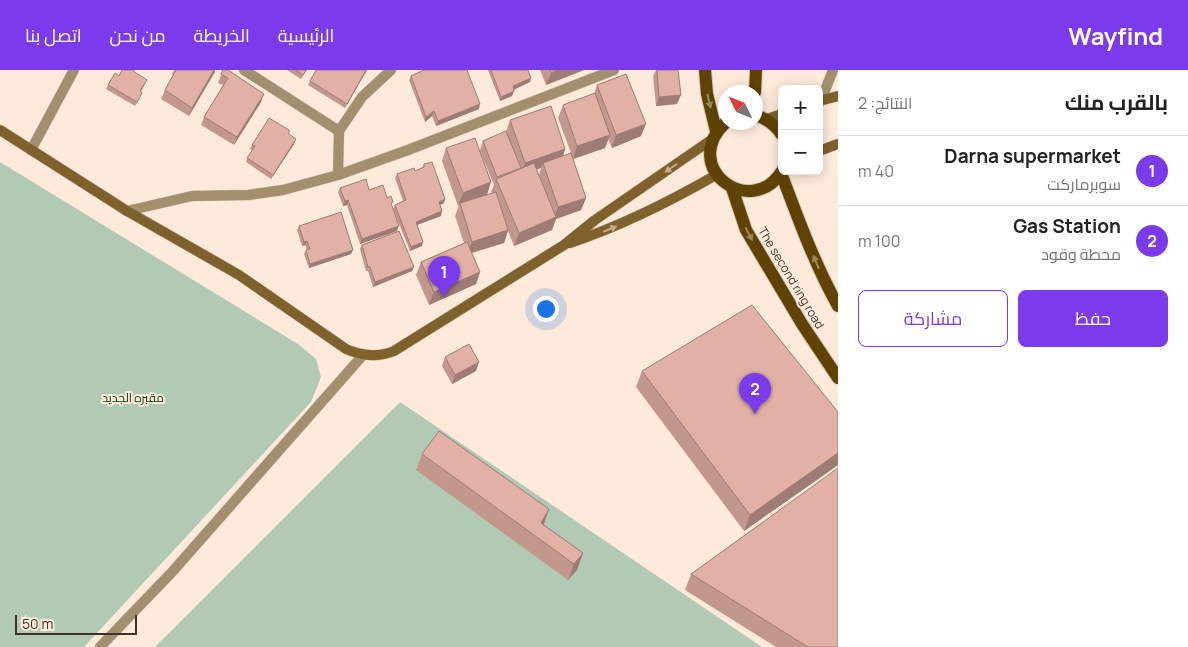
<!DOCTYPE html>
<html lang="ar">
<meta charset="utf-8">
<style>
:root{--surface:#fff;--page:#f2f2f2;--text:#222;--muted:#767676;--line:#e0e0e0;--accent:#7c3aed}
body{margin:0;font-family:Manrope,Cairo,sans-serif;background:var(--page);color:var(--text);direction:rtl}
.controls{position:absolute;right:15px;top:15px;display:grid;overflow:hidden;border-radius:8px;box-shadow:0 2px 12px #0003}
.controls button{width:45px;height:45px;display:grid;place-items:center;padding:0;border:0;border-bottom:1px solid var(--line);background:var(--surface);color:var(--text);font:25px sans-serif}
.compass{position:absolute;left:718px;top:15px;width:45px;height:45px;border-radius:50%;background:var(--surface);box-shadow:0 2px 12px #0003;rotate:313deg}
.scale{position:absolute;left:15px;bottom:12px;width:122px;box-sizing:border-box;padding-left:5px;border:2px solid #3f3229;border-top:0;font-size:14px;line-height:18px;white-space:nowrap;color:#3f3229;-webkit-text-stroke:4px #fdeadb;paint-order:stroke}
.you{position:absolute;left:545px;top:238px;width:18px;height:18px;margin:-12px;border:4px solid #fff;border-radius:50%;background:#1a73e8;box-shadow:0 0 0 8px #1a73e833}
.badge{display:grid;place-items:center;width:32px;height:32px;border-radius:50%;background:var(--accent);color:#fff;font-size:16px;font-weight:700}
.pin{position:absolute;translate:-50% -41px;filter:drop-shadow(0 1px 2px #0008)}
.pin::after{content:'';position:absolute;top:26px;width:18px;height:15px;background:inherit;clip-path:polygon(0 0,100% 0,50% 100%)}
.list{margin:0;padding:0;list-style:none}
h2{display:flex;justify-content:space-between;align-items:center;height:65px;margin:0;padding:0 20px;font-size:21px}
h2 small{font-size:16px;font-weight:400;color:var(--muted)}
.list li{display:grid;grid-template-columns:32px 1fr auto;gap:15px;align-items:center;box-sizing:border-box;height:70px;padding:0 20px;border-top:1px solid var(--line)}
.list b{display:block;font-size:19px;white-space:nowrap}
.list p{margin:0;font-size:16px;white-space:nowrap;color:var(--muted)}
.list em{font-size:16px;font-style:normal;color:var(--muted)}
.actions{display:flex;gap:10px;padding:15px 20px}
.actions a{flex:1;padding:11px 0;border:1px solid var(--accent);border-radius:8px;text-align:center;font-size:18px;color:var(--accent)}
.actions .main{background:var(--accent);color:#fff}
.map{position:relative;flex:none;width:838px;height:577px;overflow:hidden;direction:ltr}
header{display:flex;align-items:center;gap:30px;box-sizing:border-box;height:70px;padding:0 25px;background:var(--accent);color:#fff}
header strong{font-size:24px}
nav{display:flex;gap:28px;margin-inline-start:auto;font-size:18px}
main{display:flex}
aside{flex:1;background:var(--surface)}
.map>svg:first-child{display:block}
.green{fill:#b2cab3}
.lines{fill:none;stroke-linecap:round;stroke-linejoin:round}
.street-casing{stroke:#d7c5b7;stroke-width:11}
.secondary-casing{stroke:#d7c5b7;stroke-width:11}
.primary-casing{stroke:#d7c5b7;stroke-width:14}
.street{stroke:#a38f6d;stroke-width:10}
.secondary{stroke:#7f612b;stroke-width:10}
.primary{stroke:#5f4305;stroke-width:12}
.wall{fill:#c2988e;fill-rule:evenodd}
.shaded-wall{fill:#9e7c74}
.building{fill:#e1b1a5;stroke:#9e7c74}
.oneway{fill:#9e865b}
.oneway2{fill:#c4ac8c}
.labels{text-anchor:middle;stroke-width:4;stroke-linejoin:round;paint-order:stroke}
.street-label{font-size:12px;fill:#3f3229;stroke:#fdeadb}
.park-label{font-size:12px;fill:#01380e;stroke:#fdeadb}
</style>
<header>
<strong>Wayfind</strong>
<nav><a>الرئيسية</a><a>الخريطة</a><a>من نحن</a><a>اتصل بنا</a></nav>
</header>
<main>
<aside>
<h2>بالقرب منك<small>النتائج: 2</small></h2>
<ul class="list">
<li><span class="badge">1</span><div><b>Darna supermarket</b><p>سوبرماركت</p></div><em>40 m</em></li>
<li><span class="badge">2</span><div><b>Gas Station</b><p>محطة وقود</p></div><em>100 m</em></li>
</ul>
<div class="actions"><a class="main">حفظ</a><a>مشاركة</a></div>
</aside>
<div class="map">
<svg width="838" height="577" viewBox="0 0 838 577">
<rect width="100%" height="100%" fill="#fdeadb"/>
<path class="green" d="M0 92 298 274 316 289 321 307 311 332 84 577H0Z
M400 332 762 577H155Z"/>
<g class="lines">
<defs>
<path id="street" d="M244 0 339 61
M821 31 833 0
M31 80 74 0
M338 105 339 61 362 27 391 0
M127 141 192 126 248 125 283 120 338 105 408 80 614 0
M100 577 173 501 363 285"/>
<path id="secondary" d="M819 31 838 26
M767 49 782 44
M0 60 127 141 239 205 346 279C362 286 377 288 394 281L564 175 595 150 711 70
M819 81 838 74
M570 173C621 156 669 132 716 105"/>
<path id="primary" d="M705 0 707 24 716 61
M755 22 756 0
M756 45C767 49 775 54 782 65
M726 52C678 97 751 151 782 101
M781 103C798 148 814 193 838 236
M732 118 746 160 802 254 838 308"/>
</defs>
<use href="#street" class="street-casing"/>
<use href="#secondary" class="secondary-casing"/>
<use href="#primary" class="primary-casing"/>
<use href="#street" class="street"/>
<use href="#secondary" class="secondary"/>
<use href="#primary" class="primary"/>
</g>
<path class="wall" d="M122 0H135L134 2 145 14 141 22 140 28 135 36 106 19 108 15 119 6Z
M174 0H215L189 46 161 29 165 20 173 5 172 4Z
M223 0 261 32 234 75 201 55 204 47 223 15 218 13Z
M287 0H307L301 9Z
M316 0H367L345 38 308 15 310 11Z
M423 0H467L479 39 436 56 432 46 425 52 409 10 411 6 423 1Z
M488 0H528L530 12 513 20 512 26 500 31Z
M540 0H584L546 15Z
M656 0H678L677 34 656 36 653 6Z
M597 15 641 66 612 78 608 69 605 78 573 89 586 128 581 140 556 149 552 160 514 176 508 161 504 173 472 183 480 202 476 214 429 235 416 205 421 192 464 173 455 146 459 135 458 136 442 91 446 78 480 80 483 71 506 62 510 50 565 79 563 86 571 83 558 48 563 35 594 24ZM480 81 494 115 491 122 492 123 487 125ZM541 98 539 105 536 100Z
M289 64 294 74 271 109 246 92 247 88 252 80 250 79 252 75Z
M424 94 445 129 444 133 440 135 441 146 417 155 422 176 410 181 393 139 395 135 403 131 395 108 397 104 415 101 422 98Z
M340 118 369 120 387 128 397 161 360 174 347 135 343 136 338 122Z
M299 156 351 184 309 198 304 184 306 180H307L305 175 302 176 297 160Z
M362 175 412 201 373 217 368 201H366L360 179Z
M445 287 476 301 452 314 442 296Z
M642 301 838 342V395L744 461 636 317Z
M422 384 549 439 544 455 583 483 577 500 568 510 416 400Z
M691 504 838 577H776L685 520Z"/>
<path class="shaded-wall" d="M214 0H215V2L189 46 192 38Z
M366 0H367L345 38 347 34Z
M557 0H584L546 15 551 3Z
M531 8 530 12 511 21 513 16Z
M514 21 512 26 500 31 501 27Z
M264 24 261 32 234 75 237 67Z
M681 25 677 34 656 36 659 27Z
M480 34 479 39 436 56 438 51Z
M434 41 432 46 425 52 426 47Z
M646 54 641 66 612 78 616 65Z
M610 65 605 78 573 89 577 76Z
M296 69 294 74 271 109 273 105Z
M565 79 561 92 543 93 541 98 520 105 525 93Z
M491 112 487 125 460 133 458 136 463 123Z
M586 128 581 140 556 149 552 160 514 176 519 163 554 148 558 137Z
M445 129 444 133 437 136 439 132Z
M348 130 347 135 343 136 345 131Z
M442 141 441 146 414 156 416 152Z
M399 156 397 161 360 174 362 169Z
M508 160 504 173 467 184 472 172Z
M307 171 305 175 302 176 304 172Z
M423 172 422 176 410 181 411 177Z
M353 180 351 184 309 198 310 194Z
M414 197 412 201 373 217 375 212Z
M480 202 476 214 429 235 434 222Z
M479 292 476 301 452 314 455 305Z
M838 383V395L744 461 750 445Z
M549 439 543 456 541 453Z
M583 483 577 500 568 510 574 494Z"/>
<path class="building" d="M122 0H134L133 1 147 10 140 21 142 23 137 32 108 15 115 3 119 6Z
M176 0H214L192 38 165 20Z
M223 0H228L264 24 237 67 204 47 228 8 221 4Z
M296 0H306L303 5Z
M316 0H366L347 34 310 11Z
M424 0H467L480 34 438 51 434 41 426 47 411 6Z
M491 0H528L531 8 513 16 514 21 501 27Z
M550 0H557L551 3Z
M657 0H678L681 25 659 27Z
M626 4 646 54 616 65 597 15Z
M595 23 610 65 577 76 563 35Z
M551 36 565 79 525 93 510 50Z
M269 48 289 60V64L296 69 273 105 247 88 255 76 252 75Z
M506 61 521 98 497 107 483 71Z
M475 68 491 112 463 123 446 78Z
M571 83 586 128 558 137 543 93Z
M432 92 445 129 439 132 442 141 416 152 423 172 411 177 395 135 406 130 397 104 414 98 415 101 424 97V94Z
M534 93 556 147 519 163 496 109Z
M366 109 369 120 383 115 387 128 391 126 393 132 391 133 399 156 362 169 348 130 345 131 340 118Z
M496 122 508 160 472 172 460 133Z
M341 142 353 180 310 194 306 180 310 179 307 171 304 172 299 156Z
M399 161 414 197 375 212 370 197H368L362 175Z
M467 172 480 202 434 222 421 192Z
M752 235 838 342V383L750 445 642 301Z
M469 274 479 292 455 305 445 287Z
M439 361 549 439 541 453 583 483 574 494 422 384Z
M838 398V577H808L691 504Z"/>
<defs><path id="oneway-solid" d="M-6-.8H1V-3.2L6.5 0L1 3.2V.8H-6Z" transform="scale(1.25)"/></defs>
<g class="oneway">
<use href="#oneway-solid" transform="translate(709 31) rotate(77)"/>
<use href="#oneway-solid" transform="translate(749 164) rotate(62)"/>
<use href="#oneway-solid" transform="translate(816 192) rotate(-113)"/>
</g>
<g class="oneway2">
<use href="#oneway-solid" transform="translate(671 98) rotate(145)"/>
<use href="#oneway-solid" transform="translate(610 159) rotate(-22)"/>
</g>
<g class="labels">
<g class="street-label">
<text transform="translate(791 208) rotate(59)" y="4">The second ring road</text>
</g>
<g class="park-label">
<text x="133" y="332">مقبره الجديد</text>
</g>
</g>
</svg>
<div class="controls">
<button>+</button>
<button>−</button>
</div>
<svg class="compass" viewBox="-18 -18 36 36"><path d="M0-13l5 13h-10z" fill="#e53935"/><path d="M0 13l5-13h-10z" fill="#767676"/></svg>
<div class="scale">50 m</div>
<div class="you"></div>
<div class="pin badge" style="left:444px;top:227px">1</div>
<div class="pin badge" style="left:755px;top:344px">2</div>
</div>
</main>
